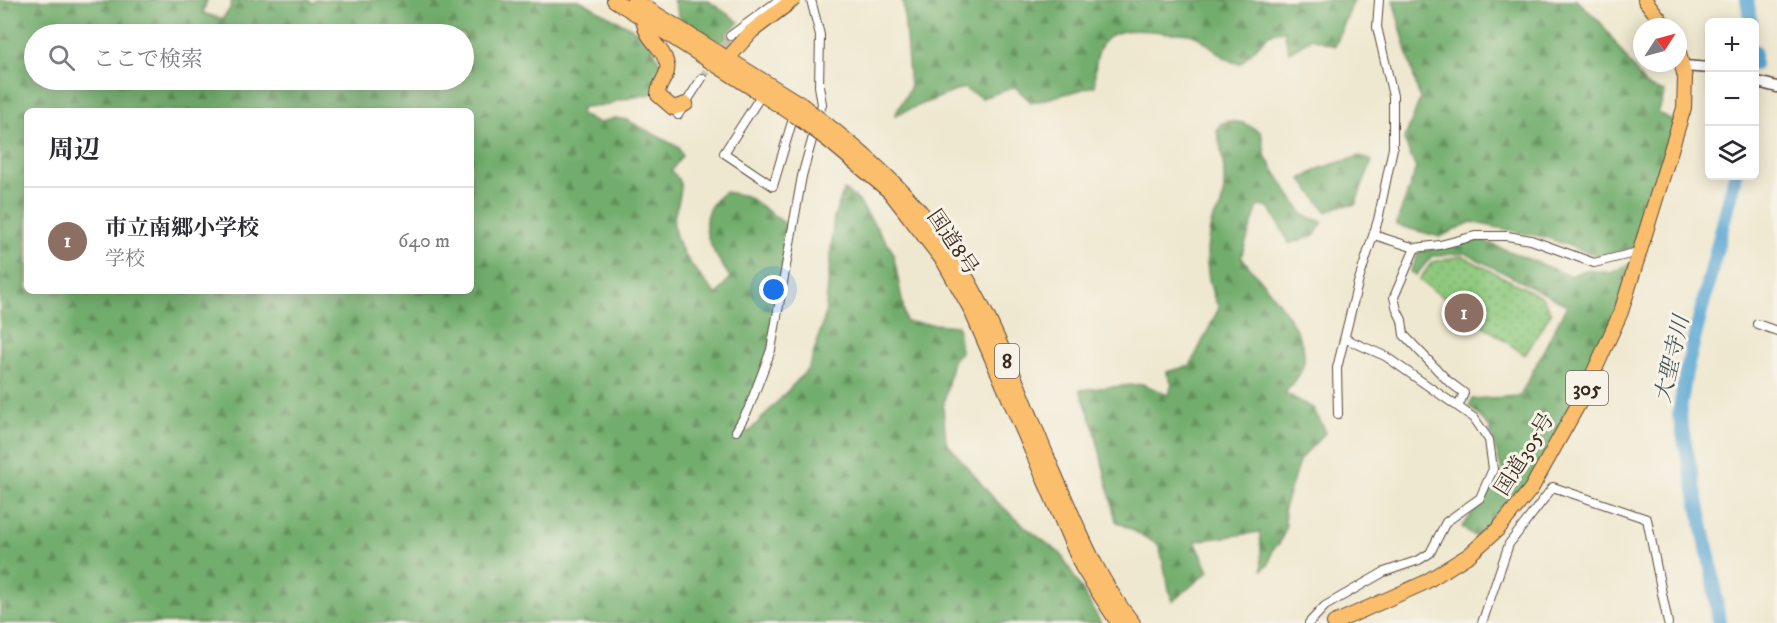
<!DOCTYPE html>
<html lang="ja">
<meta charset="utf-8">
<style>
:root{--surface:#fff;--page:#f7f7f7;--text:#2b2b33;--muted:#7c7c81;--line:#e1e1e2;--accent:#b5179e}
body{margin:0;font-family:"IM FELL DW Pica","Noto Serif JP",serif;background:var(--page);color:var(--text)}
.controls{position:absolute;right:18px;top:18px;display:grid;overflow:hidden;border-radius:9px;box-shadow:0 3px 15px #0003}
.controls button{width:54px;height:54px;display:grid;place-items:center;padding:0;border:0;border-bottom:2px solid var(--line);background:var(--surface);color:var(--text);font:30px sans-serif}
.compass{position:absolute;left:1633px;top:18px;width:54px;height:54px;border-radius:50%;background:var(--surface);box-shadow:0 3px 15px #0003;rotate:54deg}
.you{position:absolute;left:774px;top:290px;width:21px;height:21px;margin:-15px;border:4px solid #fff;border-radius:50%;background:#1a73e8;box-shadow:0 0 0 9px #1a73e833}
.badge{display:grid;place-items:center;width:39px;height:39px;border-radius:50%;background:var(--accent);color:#fff;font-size:20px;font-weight:700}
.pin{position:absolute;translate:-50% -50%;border:3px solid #fff;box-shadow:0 2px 6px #0006}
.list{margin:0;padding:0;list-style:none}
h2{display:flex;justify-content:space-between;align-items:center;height:78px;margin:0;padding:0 24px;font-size:26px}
h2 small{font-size:20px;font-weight:400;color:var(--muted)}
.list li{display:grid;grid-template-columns:39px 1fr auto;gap:18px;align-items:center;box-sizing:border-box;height:108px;padding:0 24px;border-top:2px solid var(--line)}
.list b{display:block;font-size:22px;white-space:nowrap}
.list p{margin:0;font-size:20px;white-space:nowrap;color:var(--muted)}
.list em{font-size:20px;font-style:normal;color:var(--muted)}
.icon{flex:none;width:33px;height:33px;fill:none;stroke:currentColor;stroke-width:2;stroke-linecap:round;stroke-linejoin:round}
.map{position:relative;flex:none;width:1777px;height:623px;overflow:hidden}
.search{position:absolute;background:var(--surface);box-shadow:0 3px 15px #0003;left:24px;top:24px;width:450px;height:66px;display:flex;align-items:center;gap:15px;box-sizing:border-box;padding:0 21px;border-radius:33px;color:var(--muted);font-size:22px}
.panel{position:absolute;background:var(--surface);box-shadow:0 3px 15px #0003;left:24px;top:108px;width:450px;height:186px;border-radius:9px}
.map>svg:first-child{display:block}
.forest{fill:url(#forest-firs);stroke:#566c46;stroke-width:1.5;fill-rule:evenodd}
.park{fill:url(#park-dots);stroke:#647a4e;stroke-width:1.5}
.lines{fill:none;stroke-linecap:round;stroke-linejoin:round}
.river{stroke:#5ba7d3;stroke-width:14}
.minor-tunnel{stroke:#cbc2ac;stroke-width:8;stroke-dasharray:8 4;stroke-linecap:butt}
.minor-casing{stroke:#564639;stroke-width:10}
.tertiary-casing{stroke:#564639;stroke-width:13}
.trunk-casing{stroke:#564639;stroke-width:16}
.minor{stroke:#fff;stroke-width:8}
.tertiary{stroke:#fff;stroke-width:10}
.trunk{stroke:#fabe6d;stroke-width:14}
.trunk-bridge-casing{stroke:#564639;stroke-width:16;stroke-linecap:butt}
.trunk-bridge{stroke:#fabe6d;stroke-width:14}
.labels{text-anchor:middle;stroke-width:6;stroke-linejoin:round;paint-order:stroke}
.shield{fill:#f7f3e8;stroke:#73665b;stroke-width:1.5}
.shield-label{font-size:20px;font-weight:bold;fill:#3b2a1e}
.street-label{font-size:21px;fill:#3b2a1e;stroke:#f7f3e8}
.water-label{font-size:22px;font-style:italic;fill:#46565d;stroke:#f7f3e8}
</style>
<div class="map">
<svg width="1777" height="623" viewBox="0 0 1777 623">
<defs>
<pattern id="forest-firs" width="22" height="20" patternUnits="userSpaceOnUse" patternTransform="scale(1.5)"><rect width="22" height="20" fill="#72ad6d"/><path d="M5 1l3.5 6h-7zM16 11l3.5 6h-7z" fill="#5f8d59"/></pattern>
<pattern id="park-dots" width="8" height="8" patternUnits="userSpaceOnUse" patternTransform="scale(1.5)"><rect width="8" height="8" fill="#8ec97e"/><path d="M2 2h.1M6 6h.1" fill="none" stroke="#75a367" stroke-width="1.8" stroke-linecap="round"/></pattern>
</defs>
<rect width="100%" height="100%" fill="#f7f3e8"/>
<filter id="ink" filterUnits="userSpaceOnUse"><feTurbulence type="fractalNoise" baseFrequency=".0167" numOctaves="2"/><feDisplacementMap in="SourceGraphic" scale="12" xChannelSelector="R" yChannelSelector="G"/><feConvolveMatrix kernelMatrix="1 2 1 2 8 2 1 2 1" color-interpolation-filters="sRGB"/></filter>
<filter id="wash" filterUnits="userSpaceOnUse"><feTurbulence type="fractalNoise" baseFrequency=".008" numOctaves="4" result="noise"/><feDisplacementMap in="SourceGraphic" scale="24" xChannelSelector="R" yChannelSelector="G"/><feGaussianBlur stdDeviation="1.35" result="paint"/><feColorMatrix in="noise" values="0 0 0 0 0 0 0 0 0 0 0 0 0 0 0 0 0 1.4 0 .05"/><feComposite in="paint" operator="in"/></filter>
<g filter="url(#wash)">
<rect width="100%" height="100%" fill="#efe8d0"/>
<path class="forest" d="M0 0H207L203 13 222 19 230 9 232 0H308L313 3 316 0H579L641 33 649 41 664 71 654 93 616 101 609 105 582 107 580 114 598 123 615 118 627 120 678 147 682 156 671 171C693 188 670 208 674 228 678 252 700 277 717 295L730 277C711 249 689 217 725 192L747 196 787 225 786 265 767 357 740 424 742 430 749 432 808 369 811 362 825 316 834 217 844 190 858 200 893 252 906 322 958 326 961 352 953 360 943 407 946 442 995 500 1028 529 1061 554 1101 623H0ZM34 34H464V80H34ZM27 111H471V291H27Z
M673 0H707L739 22 726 34 734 44 729 47 680 18Z
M903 0H1354L1335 46 1312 38 1289 52 1284 30 1269 34 1240 64C1220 61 1212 42 1193 35 1183 32 1171 34 1161 32 1111 26 1093 34 1095 86L1032 103 1015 87 982 98 963 88 895 115 910 88Z
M1393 0H1577L1601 23 1646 86 1665 92 1658 113 1676 122 1637 247 1598 256 1547 238 1471 222 1440 237 1396 225 1416 169 1404 140 1420 99Z
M1228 121 1243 123 1261 132 1266 158 1303 215 1323 222 1314 236 1289 243 1270 208 1258 206 1241 257C1260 280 1313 335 1303 366 1301 376 1291 385 1285 393L1313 408 1326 432 1300 459 1284 508 1286 528 1279 544 1273 549 1269 564 1262 570 1260 532 1195 541 1209 571 1172 602 1159 545 1116 521 1094 427 1080 390 1143 384 1168 395 1172 384 1166 372 1190 366 1219 308C1205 282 1204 250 1212 221 1214 215 1220 211 1221 205 1228 181 1223 154 1217 131L1220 124Z
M1360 156 1372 161 1355 205 1339 206 1327 212 1301 179 1321 168Z
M1479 239 1570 276 1586 270 1611 273 1632 263 1603 351 1540 470 1479 540 1462 527 1503 474 1489 426 1469 406 1472 399 1520 396 1567 305 1465 253 1432 256 1416 275 1410 272 1419 252Z"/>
<path class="park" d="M1462 256 1542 297 1551 313 1525 355 1419 280 1432 262Z"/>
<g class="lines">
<path class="river" d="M1747 0 1751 22
M1754 51V64
M1719 623 1712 571 1679 415 1686 372 1735 176"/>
</g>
</g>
<g filter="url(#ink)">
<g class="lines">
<path class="minor-tunnel" d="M702 78 730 36"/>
<defs>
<path id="minor" d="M730 36 779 0
M762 94 724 153 773 186 794 115
M678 115 702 78
M1374 235 1415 248 1440 245 1475 236H1507L1531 240 1594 263 1634 253 1638 257
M1415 248 1394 297 1397 310 1402 320 1404 335 1448 381 1464 393 1459 405
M1757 324 1777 331
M1338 414 1337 368 1358 283 1378 220 1393 148V96L1377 27 1379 0
M736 431 748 410 771 350 802 176 822 104 819 86 820 35 811 0
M1309 623 1325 606 1384 572 1419 560 1430 553 1446 522 1480 498 1493 469 1489 440 1474 418 1385 356 1346 339
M1482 623 1509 544 1553 487 1647 519 1668 623"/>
<path id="tertiary" d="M1684 66 1710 68
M1754 81 1777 87"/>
<path id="trunk" d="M614 0 794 115
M634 0 802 105
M1645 0 1666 27
M643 18C645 41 662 44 667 64 670 76 657 84 658 95L673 108 686 104
M729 57 752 31 793 0
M834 130C868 157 899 185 926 218 984 289 1016 382 1051 466 1075 520 1095 576 1133 623
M829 141 890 192 944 262 970 308 1082 567 1118 623
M1334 623 1424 583 1469 555 1498 529 1531 489 1583 396 1621 312 1684 108 1685 78 1678 48"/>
</defs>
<use href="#minor" class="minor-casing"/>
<use href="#tertiary" class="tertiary-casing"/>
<use href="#trunk" class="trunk-casing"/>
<use href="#minor" class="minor"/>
<use href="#tertiary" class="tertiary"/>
<use href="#trunk" class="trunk"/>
<defs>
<path id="trunk-bridge" d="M802 105 834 130
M794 115 829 141"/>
</defs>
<use href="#trunk-bridge" class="trunk-bridge-casing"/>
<use href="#trunk-bridge" class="trunk-bridge"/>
</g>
</g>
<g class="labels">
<g class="shield">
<rect x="995" y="344" width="24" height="34" rx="4.5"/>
<rect x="1566" y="371" width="42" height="34" rx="4.5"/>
</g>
<g class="shield-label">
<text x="1007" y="368">8</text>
<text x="1587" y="395">305</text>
</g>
<g class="street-label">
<text transform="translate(953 242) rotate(56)" y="7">国道8号</text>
<text transform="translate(1524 454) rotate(-58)" y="7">国道305号</text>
</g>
<g class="water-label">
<text transform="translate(1671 359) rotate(-77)" y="8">大聖寺川</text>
</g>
</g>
</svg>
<div class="controls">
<button>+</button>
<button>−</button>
<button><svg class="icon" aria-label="layers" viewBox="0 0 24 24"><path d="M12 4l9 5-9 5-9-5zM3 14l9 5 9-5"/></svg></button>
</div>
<svg class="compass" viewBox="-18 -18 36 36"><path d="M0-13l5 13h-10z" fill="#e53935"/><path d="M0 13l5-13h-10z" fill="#7c7c81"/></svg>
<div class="you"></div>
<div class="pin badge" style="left:1464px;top:313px;background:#8d6e63">1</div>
<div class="search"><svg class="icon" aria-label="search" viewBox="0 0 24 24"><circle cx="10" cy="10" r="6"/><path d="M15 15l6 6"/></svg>ここで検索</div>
<section class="panel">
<h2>周辺<small></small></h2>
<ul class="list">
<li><span class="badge" style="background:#8d6e63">1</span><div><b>市立南郷小学校</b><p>学校</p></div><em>640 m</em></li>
</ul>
</section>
</div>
